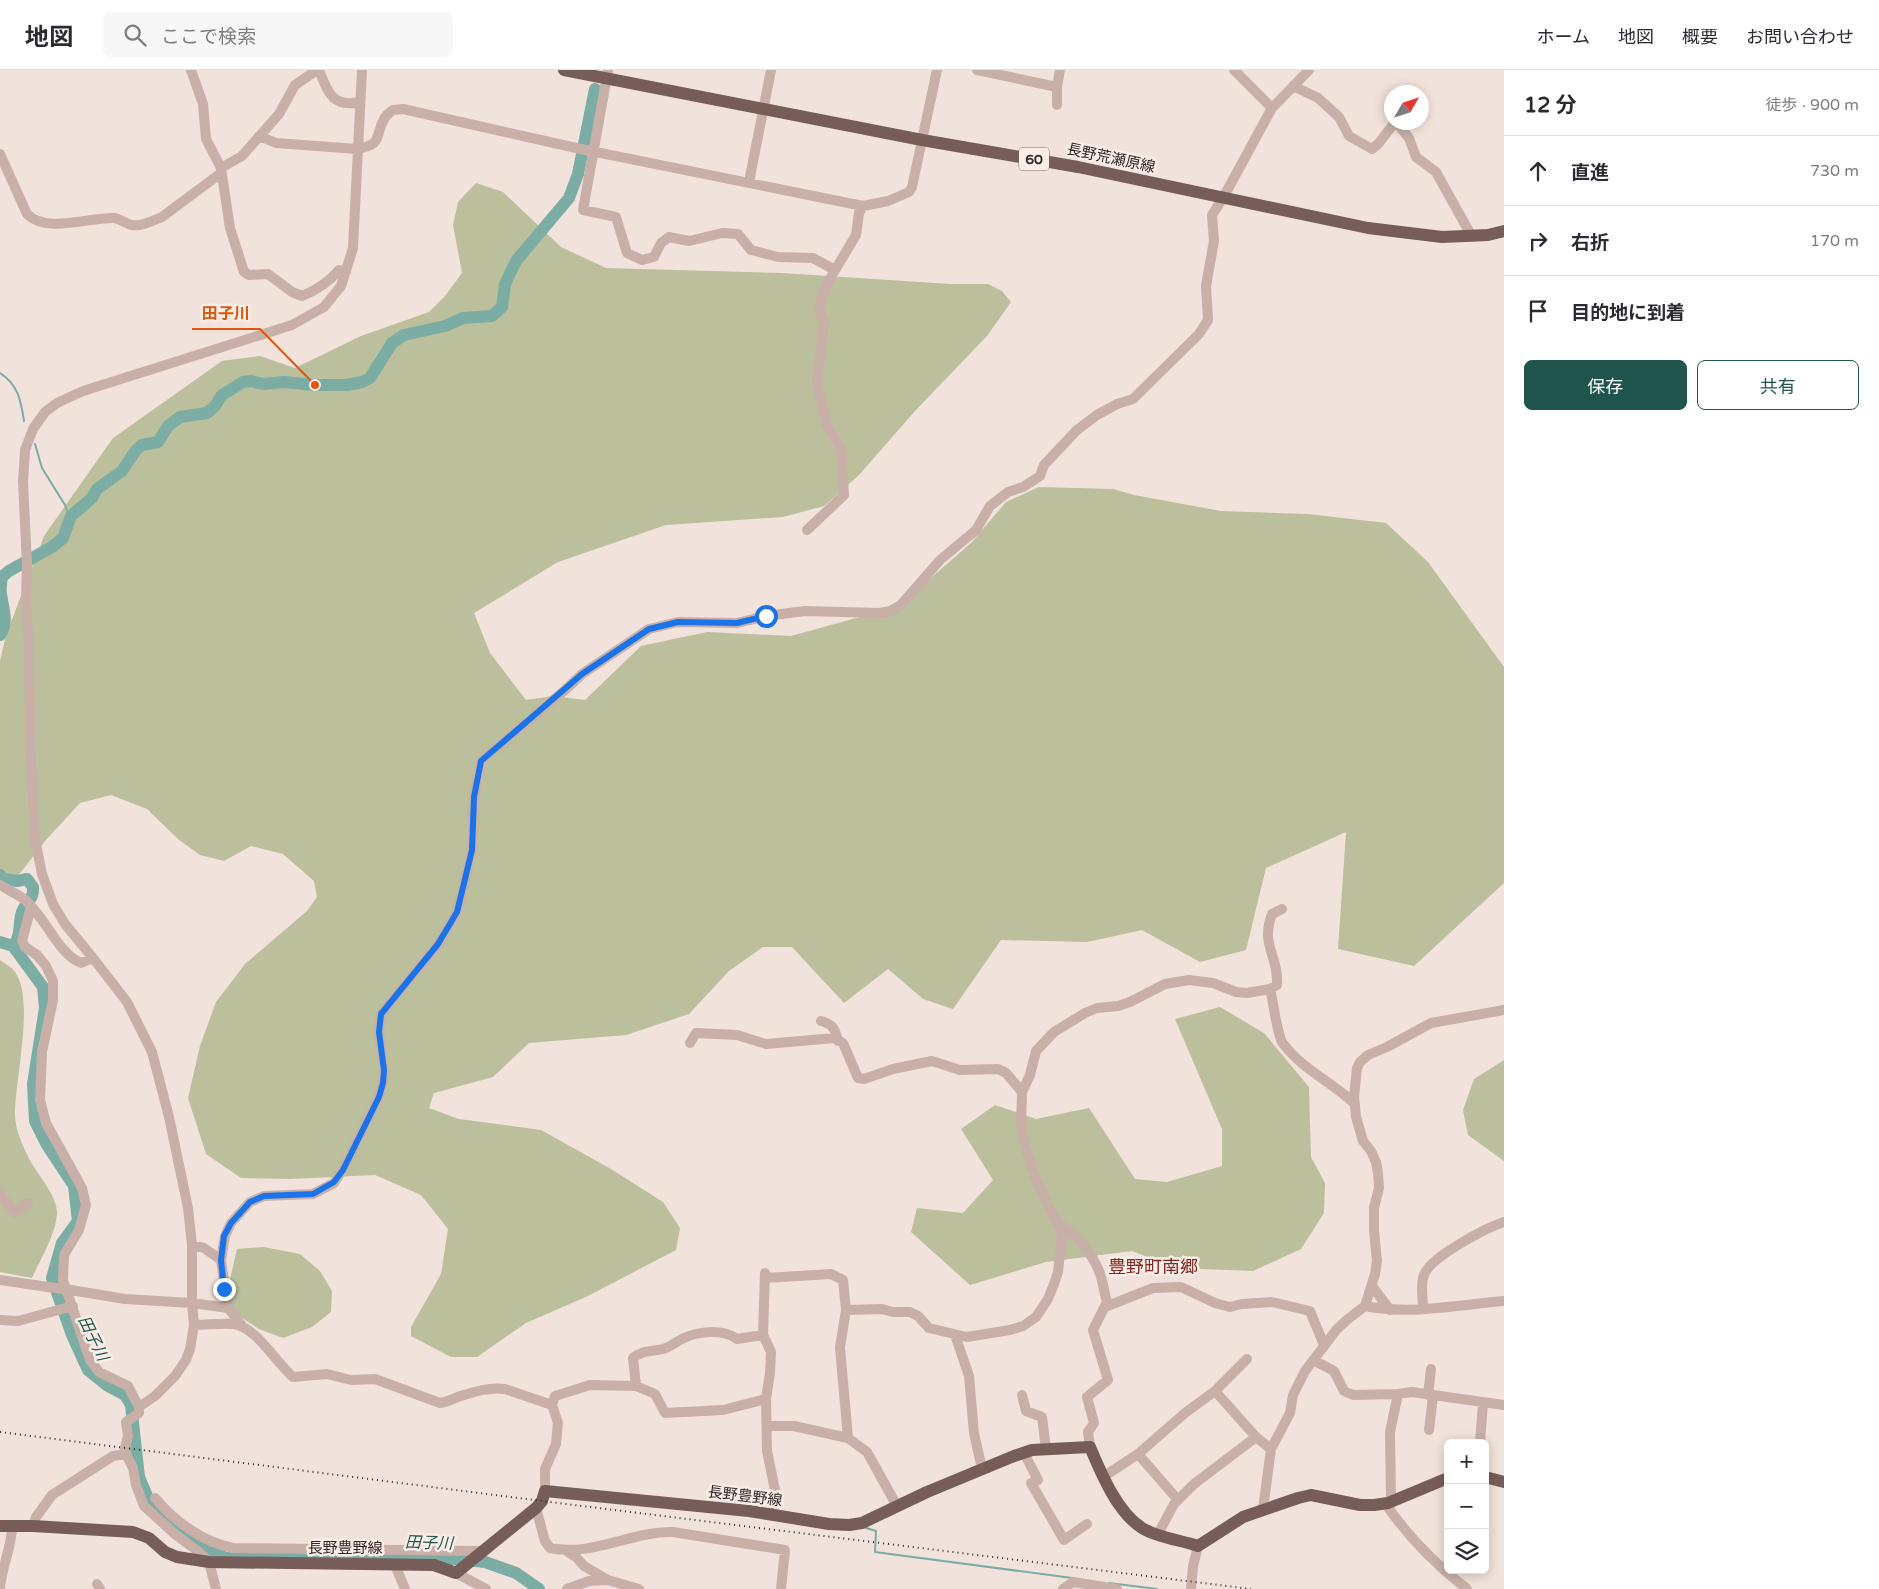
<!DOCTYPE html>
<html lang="ja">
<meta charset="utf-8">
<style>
:root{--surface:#fff;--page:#f7f7f7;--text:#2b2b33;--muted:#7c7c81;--line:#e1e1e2;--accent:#1f554d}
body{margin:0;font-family:"Varela Round","Noto Sans JP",sans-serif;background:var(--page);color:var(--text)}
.controls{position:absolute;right:15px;bottom:15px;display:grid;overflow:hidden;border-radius:8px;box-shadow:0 2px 12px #0003}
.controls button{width:45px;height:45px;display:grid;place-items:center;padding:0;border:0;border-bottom:1px solid var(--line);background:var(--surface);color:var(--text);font:25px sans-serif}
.compass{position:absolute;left:1384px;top:15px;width:45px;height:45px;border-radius:50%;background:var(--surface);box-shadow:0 2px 12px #0003;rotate:51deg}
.stop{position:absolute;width:15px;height:15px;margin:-11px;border:4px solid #1a73e8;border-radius:50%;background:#fff}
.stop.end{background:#1a73e8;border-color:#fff;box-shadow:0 1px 5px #0008}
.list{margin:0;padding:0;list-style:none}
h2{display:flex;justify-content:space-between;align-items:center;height:65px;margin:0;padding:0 20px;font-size:21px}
h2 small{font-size:16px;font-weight:400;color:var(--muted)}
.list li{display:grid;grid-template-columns:32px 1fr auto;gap:15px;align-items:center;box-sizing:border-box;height:70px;padding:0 20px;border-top:1px solid var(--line)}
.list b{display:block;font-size:19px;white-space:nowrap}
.list em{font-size:16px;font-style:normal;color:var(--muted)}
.actions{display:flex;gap:10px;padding:15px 20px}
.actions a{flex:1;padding:11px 0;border:1px solid var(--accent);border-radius:8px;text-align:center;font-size:18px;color:var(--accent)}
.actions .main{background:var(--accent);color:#fff}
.icon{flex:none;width:28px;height:28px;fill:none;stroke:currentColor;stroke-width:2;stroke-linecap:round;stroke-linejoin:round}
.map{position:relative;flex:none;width:1504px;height:1519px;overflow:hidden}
header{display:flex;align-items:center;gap:30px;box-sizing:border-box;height:70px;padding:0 25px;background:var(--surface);border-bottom:1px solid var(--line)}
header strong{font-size:24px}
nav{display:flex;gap:28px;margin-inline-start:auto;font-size:18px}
.search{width:350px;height:45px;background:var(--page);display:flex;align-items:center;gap:12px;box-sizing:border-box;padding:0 18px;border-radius:8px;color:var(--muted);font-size:19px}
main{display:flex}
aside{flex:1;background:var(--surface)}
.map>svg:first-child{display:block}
.green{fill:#bbbf9c}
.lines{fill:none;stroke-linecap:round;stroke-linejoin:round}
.stream{stroke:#7bada4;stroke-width:2}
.river{stroke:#7bada4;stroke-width:12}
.minor{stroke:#c8b0a8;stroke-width:10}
.major{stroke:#775d59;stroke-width:12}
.rail{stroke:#352928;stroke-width:2;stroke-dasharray:1 4;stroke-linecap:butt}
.minor-bridge{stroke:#c8b0a8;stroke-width:10}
.route{stroke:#1a73e8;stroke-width:6}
.labels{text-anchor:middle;stroke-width:5;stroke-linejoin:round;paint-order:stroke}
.shield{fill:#f9ede7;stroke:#706461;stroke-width:1}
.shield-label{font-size:14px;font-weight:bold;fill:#352928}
.street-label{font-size:15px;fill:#352928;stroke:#f9ede7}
.water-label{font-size:16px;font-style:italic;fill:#1f554d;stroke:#f9ede7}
.quarter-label{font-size:18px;fill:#812724;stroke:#f9ede7}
.leader{fill:none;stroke:#df570d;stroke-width:2}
.callout-dot{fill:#df570d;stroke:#f9ede7;stroke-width:2}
.callout-label{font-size:16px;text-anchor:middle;font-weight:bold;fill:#df570d;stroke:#f9ede7;stroke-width:5;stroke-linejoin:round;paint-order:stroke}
</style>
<header>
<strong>地図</strong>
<div class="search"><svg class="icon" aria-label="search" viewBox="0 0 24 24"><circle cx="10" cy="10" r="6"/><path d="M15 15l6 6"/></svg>ここで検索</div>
<nav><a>ホーム</a><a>地図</a><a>概要</a><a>お問い合わせ</a></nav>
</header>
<main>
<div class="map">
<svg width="1504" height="1519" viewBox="0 0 1504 1519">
<rect width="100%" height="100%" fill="#f1e2db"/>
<path class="green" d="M476 113 503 122 561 177 606 198 782 203 950 214H988L1002 221 1011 232 987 266 915 341 859 405 824 436 783 447 666 455 558 492 474 543 490 583 526 630 553 626 585 630 641 576 707 562 791 566 878 542 916 521 971 473 1006 432 1039 417 1113 419 1134 425 1221 441 1308 444 1386 453 1428 492 1504 597V813L1414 896 1338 879 1346 762 1266 798 1246 880 1200 892 1142 860 1087 872 1001 870 953 939 923 929 888 899 844 933 792 877H763L729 901 689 944 626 965 529 973 493 1007 434 1023 429 1038 459 1049 541 1060 611 1099 663 1132 680 1158 676 1180 588 1226 526 1253 477 1287H451L411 1266V1257L441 1204 448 1159 421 1125 375 1105 290 1109 241 1108 206 1084 188 1028 200 976 216 932 245 894 307 841 317 827 314 811 283 784 251 776 224 791 200 785 178 769 147 739 111 725 80 733 45 771 21 802 0 820V591L6 565 44 466 113 368 222 291 260 286 295 298 361 266 429 242 445 226 462 203 453 155 458 132Z
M0 890C5 894 12 897 15 902 35 929 15 1009 15 1044 15 1061 24 1079 32 1094 40 1107 58 1128 57 1144 55 1166 41 1188 32 1208L0 1202Z
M1220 937 1264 963 1309 1017 1311 1087 1325 1113 1324 1143 1301 1179 1253 1201 1176 1198 1132 1181 1046 1192 970 1215 911 1162 917 1138 963 1143 993 1110 961 1059 995 1035 1036 1049 1089 1038 1135 1109 1167 1112 1222 1096V1059L1175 949Z
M1504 990V1091L1468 1065 1463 1040 1474 1009Z
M264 1177 300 1184 320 1201 332 1221 331 1242 312 1257 283 1268 259 1259 224 1236 237 1179Z"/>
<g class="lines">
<path class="stream" d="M0 303C18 314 21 331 24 351
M35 374 42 398 65 435 70 449
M866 1458 876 1461 875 1482 1072 1508
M1109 1513 1157 1519"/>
<path class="river" d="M0 565C9 552 3 539 1 524 0 519 1 513 2 507L9 501 52 477 63 468 71 446 92 428 97 419 122 401 136 380 142 375 158 372 168 356 180 347 207 343 215 336 222 325 243 312 251 311 263 314 284 312 315 315H347L362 312 370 308 392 273 404 265 445 256 463 248 492 246 502 237 505 214 516 191 569 128 578 104 595 19
M0 805 3 809 17 811 27 809 33 817C34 830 26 831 22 842 18 853 22 866 13 876
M0 872 13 876
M13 876 43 917 45 938 33 1014 35 1051 47 1075 74 1116 78 1151 62 1173 52 1208 72 1265 88 1300 108 1316 125 1325 131 1335 139 1407 150 1433 167 1452 192 1469 225 1488 292 1485 456 1489 485 1492 516 1503 539 1519"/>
<path class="minor" d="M191 0 203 34 206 69 221 98 230 158 244 202 249 205 268 204 292 222 302 226C317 220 328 213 339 200L346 202
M319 0C328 22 332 38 360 32
M608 0 583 140 616 147 627 183 642 190 654 187 661 173 669 167 689 171 722 163 738 164 751 180 778 187 813 188 835 200
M977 0 1057 17 1060 0
M1234 0 1272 38
M1293 16 1318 28 1339 47 1349 66 1372 79 1379 73 1395 52
M1057 17V35
M1396 52 1409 68 1416 87 1436 102 1471 165
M259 66 276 73 357 79C384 74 374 67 384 49 386 45 390 42 393 40L403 39 576 78 863 136
M0 84 27 144C47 164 89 147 114 148 121 149 126 154 132 155 141 157 154 150 162 147L221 103
M221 98 242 86 279 44 295 15 317 0
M749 112 771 0
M807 460 844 425 841 379 827 355 817 313 824 251 819 240 825 217 856 165 859 143 863 136 888 131 909 122 912 117 937 0
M0 815C8 820 17 824 24 829 45 846 57 883 81 893L93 888
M31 837 22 871 25 877 37 885 46 896 53 911V930L42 982 40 1030 46 1053 82 1118 86 1135 79 1160 64 1185 63 1210 90 1290 99 1302 128 1316 139 1337
M1270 919 1277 915C1279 886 1260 876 1272 844L1282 839
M821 951C833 954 835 959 838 971
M690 973 696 963 737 965 766 974 834 968 843 973 858 1008 864 1009 893 999 932 991 960 1000 998 999 1006 1003 1022 1022
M0 1124 15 1143 28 1133
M1059 1154C1076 1163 1092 1184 1099 1201 1103 1211 1104 1222 1107 1232L1093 1260 1108 1310 1087 1327 1094 1353 1088 1362 1090 1377
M192 1175 204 1178 221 1190
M765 1203 763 1265 771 1282 770 1303 766 1329 767 1381 775 1420 773 1444
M765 1208 831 1204 843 1210 846 1240 882 1239 893 1242H910L918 1246 929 1258 967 1267 1010 1260 1023 1256 1036 1247 1048 1229 1054 1214 1058 1202 1062 1166 1059 1154 1049 1138 1036 1109 1025 1075 1021 1057 1022 1022 1030 1005 1036 981 1054 962 1085 943 1097 938 1118 936 1130 932 1165 914 1189 910 1213 913 1236 922 1247 923 1270 919C1273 930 1277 963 1282 972 1300 998 1332 1012 1355 1034
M0 1210 48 1217
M1372 1216 1390 1240
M71 1220 125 1229 192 1233 228 1238
M1365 1236C1411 1245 1458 1235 1504 1231
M1105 1237 1153 1218 1181 1217 1215 1233 1230 1237 1242 1234 1272 1232 1310 1241 1324 1275
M1423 1239C1423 1229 1420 1215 1424 1205 1430 1187 1486 1158 1504 1152
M846 1240 840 1277 848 1368 867 1382 897 1436
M0 1250 18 1251 73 1236
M194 1255C207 1255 221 1253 233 1254 256 1256 276 1293 293 1307L327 1304 351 1310 375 1309 440 1333C449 1332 455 1327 464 1325 476 1321 492 1317 505 1319L552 1335 558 1353 556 1374 545 1399V1421
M243 1257 228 1238 221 1190 225 1166 231 1153 250 1132 264 1126 313 1124 334 1113 343 1099 379 1027 383 1013 384 1000 379 962 381 944 438 874 457 842 472 780 474 727 481 691 565 620 582 604 649 559 678 552 737 553 766 546 805 541 879 543 891 541 900 536 940 490 976 460 990 436 1008 422 1023 417 1040 406 1044 395 1077 360 1097 345 1117 334 1133 329 1199 264 1208 250 1206 216 1214 171 1212 145 1223 128 1272 38 1309 0
M955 1265 969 1306 974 1363 982 1399
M1313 1290 1334 1301 1344 1321 1353 1325 1398 1324 1390 1362 1391 1431
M636 1316 633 1288C642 1280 651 1282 663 1279 670 1277 677 1271 684 1268 699 1261 723 1259 737 1269L763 1265
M1398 1324 1412 1322 1504 1335
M1022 1325 1026 1341 1042 1347 1046 1379
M1428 1325 1431 1299
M552 1335 555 1326 590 1315 636 1316 655 1324 665 1343 723 1340 766 1329
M768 1356H794L848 1368
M1429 1360 1433 1326
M1256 1367 1271 1379
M1480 1373 1483 1333
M1024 1383 1038 1410 1031 1413 1064 1470 1087 1454
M1138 1384 1185 1343 1215 1321
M1103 1407 1138 1384 1178 1430
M155 1428C175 1452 203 1472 233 1478L484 1481
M1385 1433C1408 1467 1435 1494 1467 1519
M536 1438 545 1471 550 1478C592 1487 632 1461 673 1462L785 1480 781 1519
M1263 1439 1271 1379 1290 1343 1293 1325 1305 1301 1337 1259 1348 1249 1365 1236 1375 1204 1377 1191 1374 1161V1138L1379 1118 1378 1103 1376 1092 1371 1081 1363 1071 1356 1047 1354 1027 1357 998 1360 992 1368 985 1387 977 1431 953 1504 940
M33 1456 36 1447 52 1425 113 1386 126 1384
M1158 1464 1174 1434 1194 1414 1256 1367 1215 1321 1247 1289
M565 1480 576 1487 584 1496 608 1510
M395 1495 405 1519
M456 1503 486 1519
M97 1514 100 1519
M0 1519C1 1498 12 1478 12 1456
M216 1519 209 1492 199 1482 176 1465 144 1436 136 1415 133 1398 126 1384 125 1378 128 1366 126 1352 139 1343V1337L155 1326 175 1306 186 1290 190 1279 194 1255 192 1233V1175L188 1138 169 1047 152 982 127 932 93 888 65 854 53 834 42 804 35 769 30 671 29 581 26 529 27 494 23 412 25 380 33 359 45 342 57 333 83 321 292 255 324 237 341 216 353 178 362 0
M567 1519 589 1511 608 1510 639 1519
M1063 1519 1073 1512 1117 1519
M1191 1519 1193 1496 1198 1476"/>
<path class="major" d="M564 0 922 70 1078 97 1368 158 1442 167 1488 165 1504 161
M1485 1407 1504 1412
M0 1456H33L133 1462 149 1468 165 1482 177 1487 209 1492 434 1495 456 1503 536 1438 542 1431 545 1421 749 1441 829 1454 849 1455 862 1453 927 1422 1014 1386 1032 1380 1090 1377C1101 1403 1117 1442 1142 1458 1158 1468 1181 1470 1198 1476L1243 1447 1298 1428 1311 1425 1360 1435H1374L1388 1433 1448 1408"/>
<path class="rail" d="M0 1362 542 1431 1251 1519"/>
<path class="minor-bridge" d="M48 1217 71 1220"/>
</g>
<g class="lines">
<path class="route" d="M224 1219 221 1190 224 1166 231 1153 250 1132 264 1126 313 1124 334 1112 343 1100 379 1027 383 1013 384 1000 379 962 381 944 438 874 457 842 472 780 474 727 481 691 582 604 649 559 678 552 737 553 766 546"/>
</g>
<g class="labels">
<rect class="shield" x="1019" y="77.5" width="30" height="23" rx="4"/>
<g class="shield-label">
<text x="1034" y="94">60</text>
</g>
<g class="street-label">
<text transform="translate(1111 88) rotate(12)" y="5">長野荒瀬原線</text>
<text transform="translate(745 1426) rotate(7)" y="5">長野豊野線</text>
<text x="345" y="1483">長野豊野線</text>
</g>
<g class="water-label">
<text transform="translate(94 1268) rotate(64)" y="6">田子川</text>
<text transform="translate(429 1472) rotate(2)" y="6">田子川</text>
</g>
<g class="quarter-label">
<text x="1153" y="1203">豊野町南郷</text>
</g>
</g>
<path class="leader" d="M315 315L260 259H192"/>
<circle class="callout-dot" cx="315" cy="315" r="5"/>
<g class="callout-label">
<text x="226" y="249">田子川</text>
</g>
</svg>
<div class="controls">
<button>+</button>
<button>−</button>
<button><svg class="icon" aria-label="layers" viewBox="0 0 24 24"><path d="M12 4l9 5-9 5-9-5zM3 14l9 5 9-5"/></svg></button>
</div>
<svg class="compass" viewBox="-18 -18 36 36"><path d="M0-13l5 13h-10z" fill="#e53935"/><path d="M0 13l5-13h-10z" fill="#7c7c81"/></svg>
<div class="stop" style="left:766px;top:546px"></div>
<div class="stop end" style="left:224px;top:1219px"></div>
</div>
<aside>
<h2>12 分<small>徒歩 · 900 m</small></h2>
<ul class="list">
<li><svg class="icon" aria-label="ahead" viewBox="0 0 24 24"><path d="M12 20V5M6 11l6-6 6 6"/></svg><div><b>直進</b></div><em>730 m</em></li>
<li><svg class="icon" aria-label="right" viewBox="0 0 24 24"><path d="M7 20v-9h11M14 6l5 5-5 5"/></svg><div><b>右折</b></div><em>170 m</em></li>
<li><svg class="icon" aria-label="arrive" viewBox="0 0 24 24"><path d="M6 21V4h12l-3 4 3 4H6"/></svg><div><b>目的地に到着</b></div></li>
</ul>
<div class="actions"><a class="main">保存</a><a>共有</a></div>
</aside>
</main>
